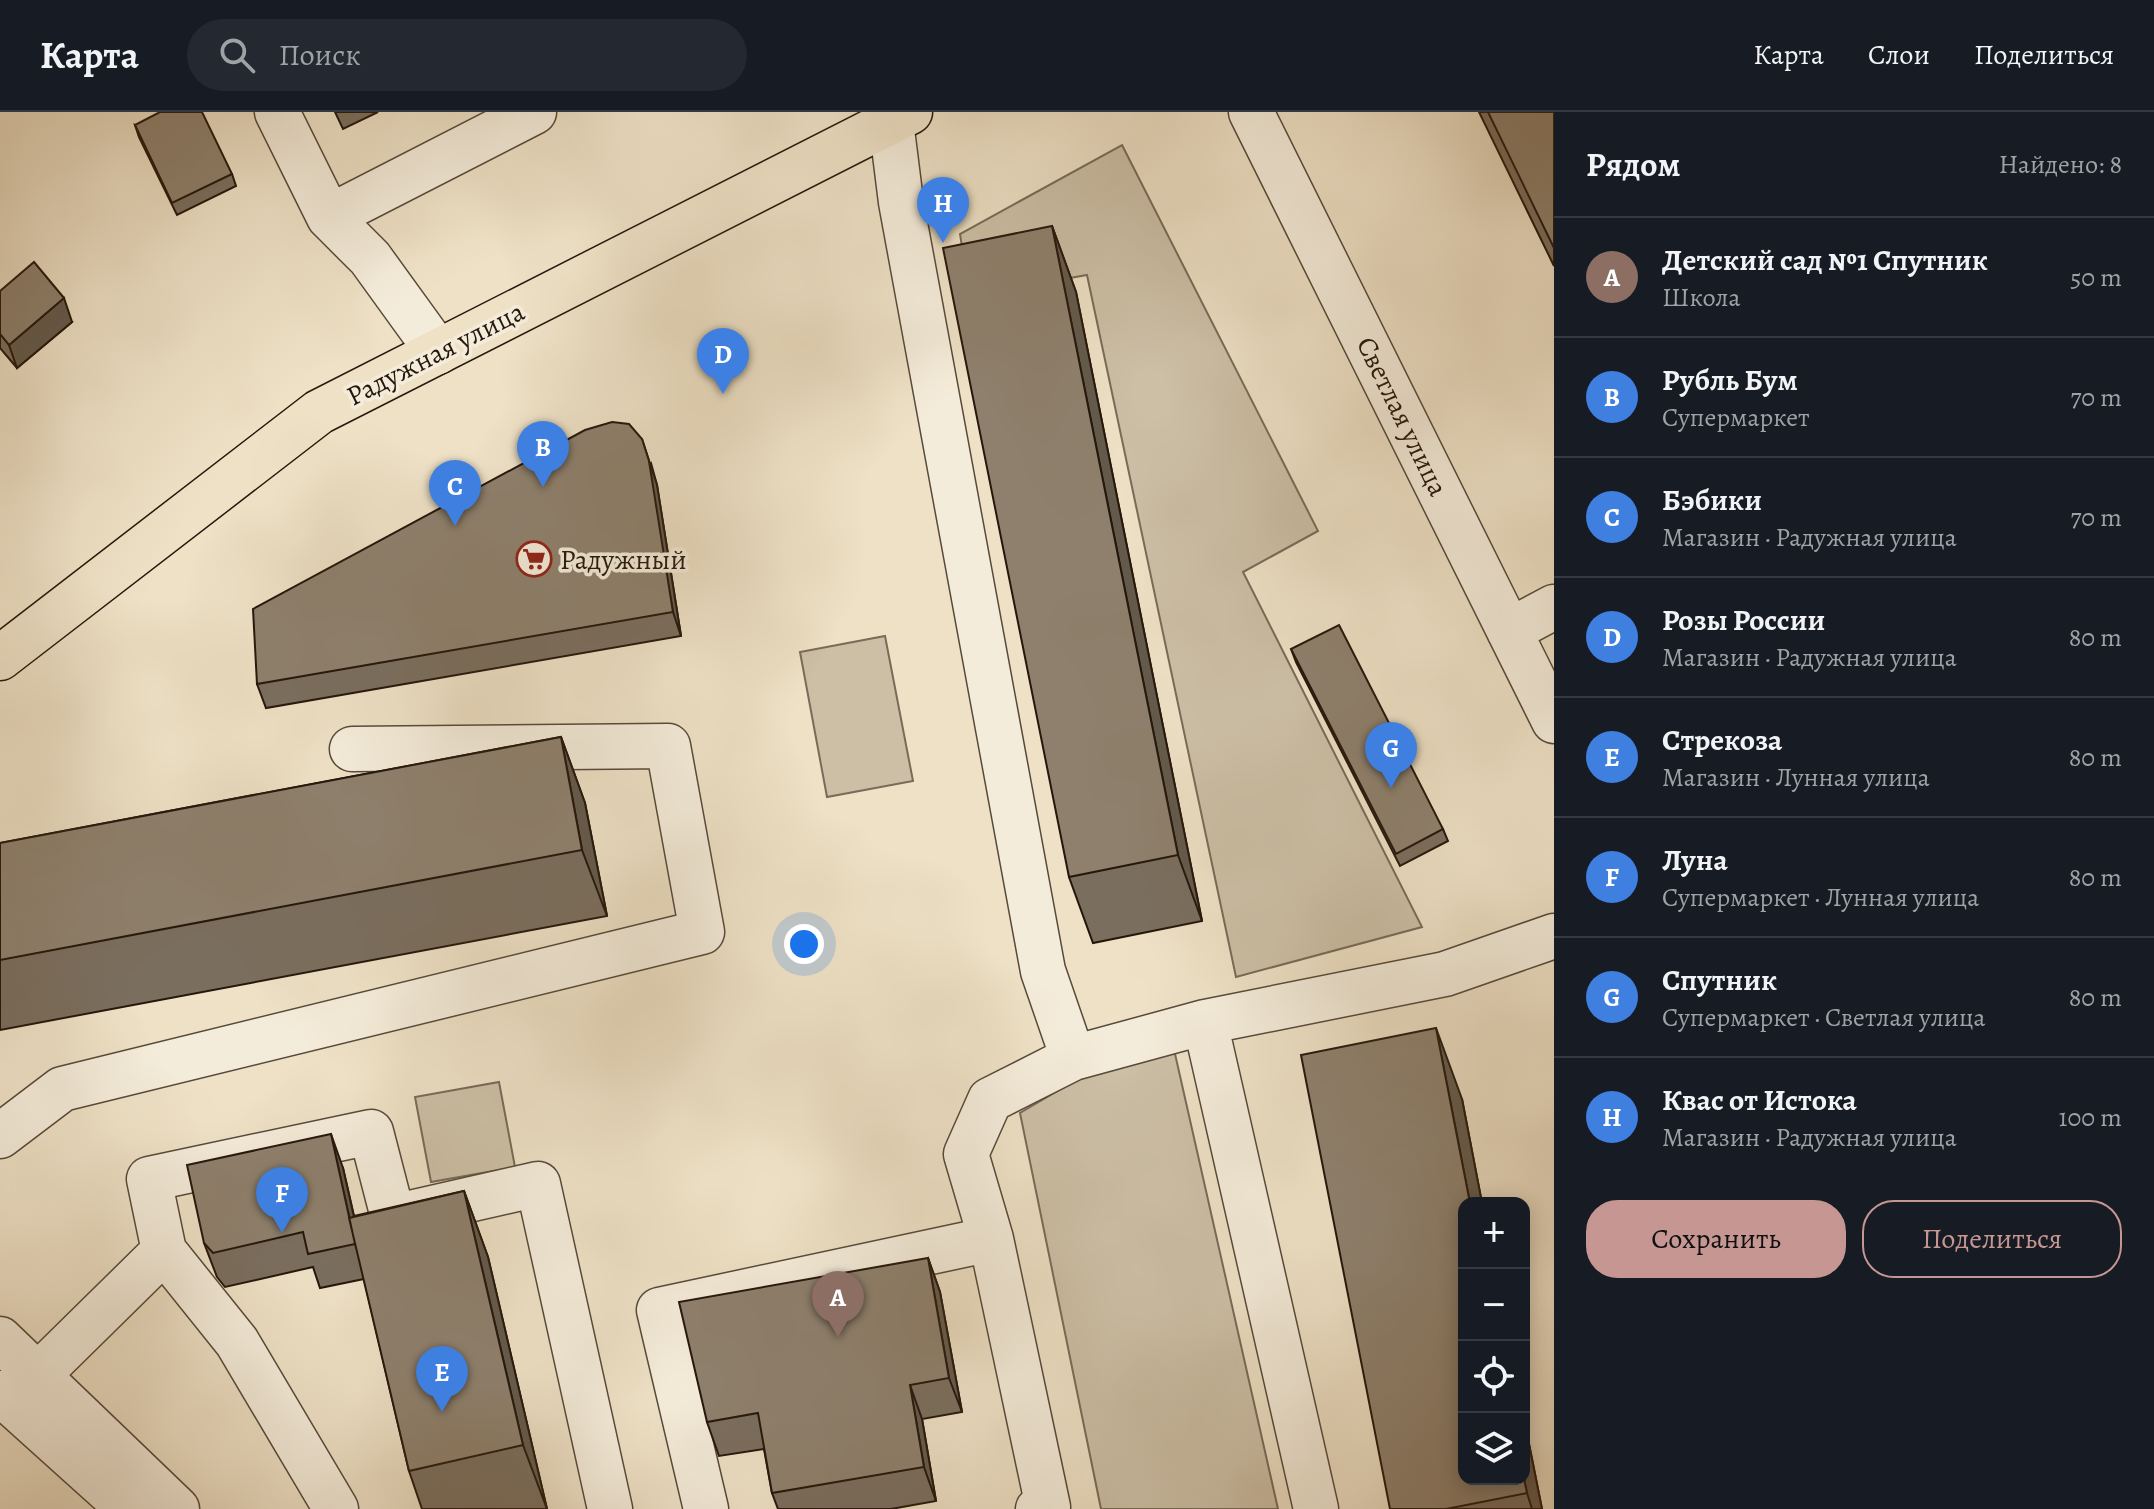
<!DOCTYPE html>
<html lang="ru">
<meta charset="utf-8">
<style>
:root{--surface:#171b24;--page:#242831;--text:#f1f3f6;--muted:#9ea1a6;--line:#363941;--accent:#c59692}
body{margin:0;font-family:Alegreya,serif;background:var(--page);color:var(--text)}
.controls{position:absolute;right:24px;bottom:24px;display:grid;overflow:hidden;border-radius:16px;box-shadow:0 4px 20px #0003}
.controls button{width:72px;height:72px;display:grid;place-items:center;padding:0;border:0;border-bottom:2px solid var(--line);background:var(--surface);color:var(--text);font:40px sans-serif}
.you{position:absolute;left:804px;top:832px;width:28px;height:28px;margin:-20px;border:6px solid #fff;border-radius:50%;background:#1a73e8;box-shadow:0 0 0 12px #1a73e833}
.badge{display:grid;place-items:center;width:52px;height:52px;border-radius:50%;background:var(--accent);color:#fff;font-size:26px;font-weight:700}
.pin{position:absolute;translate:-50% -66px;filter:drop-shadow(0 2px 4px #0008)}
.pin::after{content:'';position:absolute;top:42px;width:28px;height:24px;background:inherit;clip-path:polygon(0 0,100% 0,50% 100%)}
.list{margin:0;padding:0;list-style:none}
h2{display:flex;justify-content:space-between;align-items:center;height:104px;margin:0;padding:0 32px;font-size:34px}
h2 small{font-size:26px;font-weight:400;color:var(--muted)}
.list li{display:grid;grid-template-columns:52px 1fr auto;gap:24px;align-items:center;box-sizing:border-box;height:120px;padding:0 32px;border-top:2px solid var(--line)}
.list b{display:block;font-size:30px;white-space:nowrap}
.list p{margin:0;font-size:26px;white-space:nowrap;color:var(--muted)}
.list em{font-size:26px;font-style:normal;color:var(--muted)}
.actions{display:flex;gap:16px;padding:24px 32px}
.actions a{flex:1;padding:18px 0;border:2px solid var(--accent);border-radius:32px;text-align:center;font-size:28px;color:var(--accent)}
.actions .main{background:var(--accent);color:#111}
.icon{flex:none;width:44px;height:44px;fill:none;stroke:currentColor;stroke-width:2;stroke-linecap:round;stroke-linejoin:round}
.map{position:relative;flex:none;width:1554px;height:1397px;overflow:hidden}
header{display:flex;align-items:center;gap:48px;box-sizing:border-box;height:112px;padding:0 40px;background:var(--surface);border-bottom:2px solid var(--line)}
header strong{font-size:38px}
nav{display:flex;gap:44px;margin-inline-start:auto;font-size:28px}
.search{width:560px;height:72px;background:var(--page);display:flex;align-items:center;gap:20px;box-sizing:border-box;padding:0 28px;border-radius:44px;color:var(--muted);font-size:30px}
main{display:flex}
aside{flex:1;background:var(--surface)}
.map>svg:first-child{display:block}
.green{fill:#ccbfa6;stroke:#786b59;stroke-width:2}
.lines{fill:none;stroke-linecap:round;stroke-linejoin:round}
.minor-casing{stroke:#574a3a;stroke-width:47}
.major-casing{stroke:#25170c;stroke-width:47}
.minor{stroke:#f4ecda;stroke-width:44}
.major{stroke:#eee1c6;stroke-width:44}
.wall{fill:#7a6e5e;stroke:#25170c;stroke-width:2}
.shaded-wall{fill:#635a4c;stroke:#25170c;stroke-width:2}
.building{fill:#8e806d;stroke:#25170c;stroke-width:2}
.labels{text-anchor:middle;stroke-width:7;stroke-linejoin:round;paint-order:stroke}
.street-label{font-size:28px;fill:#25170c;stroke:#f4ecda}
.poi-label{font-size:28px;fill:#25170c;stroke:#f4ecda;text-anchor:start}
</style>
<header>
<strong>Карта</strong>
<div class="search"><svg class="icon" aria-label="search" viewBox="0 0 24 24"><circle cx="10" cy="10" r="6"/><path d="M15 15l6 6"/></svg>Поиск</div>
<nav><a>Карта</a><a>Слои</a><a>Поделиться</a></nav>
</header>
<main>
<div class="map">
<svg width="1554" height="1397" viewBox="0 0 1554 1397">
<rect width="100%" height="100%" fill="#eee1c6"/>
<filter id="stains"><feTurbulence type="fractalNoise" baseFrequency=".0025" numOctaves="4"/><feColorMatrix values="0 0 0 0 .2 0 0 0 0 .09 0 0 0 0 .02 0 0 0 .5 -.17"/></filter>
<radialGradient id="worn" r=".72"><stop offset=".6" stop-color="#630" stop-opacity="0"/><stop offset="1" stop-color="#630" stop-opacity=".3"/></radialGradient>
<path class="green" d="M1122 33 1318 419 1243 460 1422 815 1236 865 1087 163 970 184 960 122Z
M885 524 913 669 827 685 800 540Z
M1173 933 1278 1397H1101L1020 1001 1117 944Z
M499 970 515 1055 431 1070 415 985Z"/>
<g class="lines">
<defs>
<path id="minor" d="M277 0 329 105 370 146 438 240
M1251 0 1554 609
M891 10 901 90 1043 859 1073 946 1205 910 1445 862 1554 824
M329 105 534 0
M1509 519 1554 495
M1205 910 1316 1397
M0 1024 62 977 702 820 668 634 352 637
M991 1127 966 1042 990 988 1073 946
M164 1139 237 1230 336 1397
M0 1227 177 1397
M39 1262 164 1139 149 1067 371 1020 393 1105 538 1072 610 1397
M0 1281 129 1397
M706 1397 659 1198 991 1127 1048 1395 1038 1397"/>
<path id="major" d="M0 546 319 300 910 0"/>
</defs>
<use href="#minor" class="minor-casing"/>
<use href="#major" class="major-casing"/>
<use href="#minor" class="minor"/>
<use href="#major" class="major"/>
</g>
<path class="wall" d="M335 0H378L343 17Z
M1479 0H1554V154Z
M135 13 232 62 236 74 177 103 139 25Z
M1052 114 1076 180 1202 809 1093 831 1069 765Z
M0 179 72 210 17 256 0 236Z
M651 351 657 373 681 524 266 596 257 572Z
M1291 537 1443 717 1448 729 1400 754 1296 550Z
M561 625 585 691 607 804 0 918V731Z
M1462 987 1482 1091H1464L1524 1367V1307L1542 1397H1390Z
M343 1056 354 1104 464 1079 488 1145 547 1397H422L409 1359 364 1167 320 1176 313 1155 225 1175 217 1165 204 1131Z
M928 1146 940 1180 962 1300 922 1307 936 1389 891 1397H778L772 1381 764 1337 719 1344 707 1310Z"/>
<path class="shaded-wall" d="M1052 114 1076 180 1202 809 1178 743Z
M64 186 72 210 17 256 9 233Z
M642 327 657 373 681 524 673 500Z
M561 625 585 691 607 804 582 738Z
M1436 916 1462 987 1482 1091H1470Z
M331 1022 343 1056 368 1167 355 1132Z
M464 1079 488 1145 547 1397 523 1333Z
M928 1146 940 1180 962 1300 949 1266Z
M910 1273 922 1307 936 1389 924 1355Z
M1524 1307 1542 1397H1532L1527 1381 1524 1367Z"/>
<path class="building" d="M160 0H202L232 62 172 91 135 13Z
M1488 0H1554V136Z
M1052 114 1178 743 1069 765 943 136Z
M34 150 64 186 9 233 0 222V179Z
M612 310 629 312 642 327 649 349 673 500 257 572 253 497 585 318Z
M1339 513 1443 717 1396 742 1291 537Z
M561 625 582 738 0 848V731Z
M1436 916 1470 1091H1464V1367H1524L1527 1381 1446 1397H1390L1301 943Z
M331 1022 355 1132 308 1142 303 1120 213 1141 204 1131 187 1053Z
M464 1079 523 1333 409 1359 349 1106Z
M928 1146 949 1266 910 1273 924 1355 772 1381 758 1301 707 1310 679 1190Z"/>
<defs>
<symbol id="supermarket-ring" viewBox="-11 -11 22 22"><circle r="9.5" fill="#f4ecda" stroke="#8f2418" stroke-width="1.5"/><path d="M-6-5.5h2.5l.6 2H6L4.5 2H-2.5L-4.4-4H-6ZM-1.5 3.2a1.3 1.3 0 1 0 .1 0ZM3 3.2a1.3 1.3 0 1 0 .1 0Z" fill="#8f2418"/></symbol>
</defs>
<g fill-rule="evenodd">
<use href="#supermarket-ring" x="514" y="427" width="40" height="40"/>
</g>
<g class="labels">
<g class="street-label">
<text transform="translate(435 241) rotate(-27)" y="10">Радужная улица</text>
<text transform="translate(1403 304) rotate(64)" y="10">Светлая улица</text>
</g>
<g class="poi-label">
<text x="560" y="457">Радужный</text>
</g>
</g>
<rect width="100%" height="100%" filter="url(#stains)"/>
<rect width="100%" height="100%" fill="url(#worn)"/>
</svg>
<div class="controls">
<button>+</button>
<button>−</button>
<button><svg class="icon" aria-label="locate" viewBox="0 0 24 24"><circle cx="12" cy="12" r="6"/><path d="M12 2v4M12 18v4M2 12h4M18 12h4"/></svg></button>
<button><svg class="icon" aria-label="layers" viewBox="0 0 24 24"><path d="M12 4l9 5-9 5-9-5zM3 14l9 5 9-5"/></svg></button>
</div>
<div class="you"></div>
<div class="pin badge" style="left:838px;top:1225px;background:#8d6e63">A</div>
<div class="pin badge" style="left:543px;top:375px;background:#3f7fe0">B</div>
<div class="pin badge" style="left:455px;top:414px;background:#3f7fe0">C</div>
<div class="pin badge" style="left:723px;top:282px;background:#3f7fe0">D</div>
<div class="pin badge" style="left:442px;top:1300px;background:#3f7fe0">E</div>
<div class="pin badge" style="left:282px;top:1121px;background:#3f7fe0">F</div>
<div class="pin badge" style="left:1391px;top:676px;background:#3f7fe0">G</div>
<div class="pin badge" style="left:943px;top:131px;background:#3f7fe0">H</div>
</div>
<aside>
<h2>Рядом<small>Найдено: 8</small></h2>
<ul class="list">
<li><span class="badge" style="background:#8d6e63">A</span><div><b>Детский сад №1 Спутник</b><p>Школа</p></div><em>50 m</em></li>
<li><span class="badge" style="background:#3f7fe0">B</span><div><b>Рубль Бум</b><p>Супермаркет</p></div><em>70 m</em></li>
<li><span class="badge" style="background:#3f7fe0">C</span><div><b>Бэбики</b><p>Магазин · Радужная улица</p></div><em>70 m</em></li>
<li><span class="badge" style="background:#3f7fe0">D</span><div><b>Розы России</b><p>Магазин · Радужная улица</p></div><em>80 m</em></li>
<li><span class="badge" style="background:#3f7fe0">E</span><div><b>Стрекоза</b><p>Магазин · Лунная улица</p></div><em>80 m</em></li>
<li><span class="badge" style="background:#3f7fe0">F</span><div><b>Луна</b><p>Супермаркет · Лунная улица</p></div><em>80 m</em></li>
<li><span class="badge" style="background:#3f7fe0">G</span><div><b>Спутник</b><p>Супермаркет · Светлая улица</p></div><em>80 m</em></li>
<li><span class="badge" style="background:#3f7fe0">H</span><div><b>Квас от Истока</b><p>Магазин · Радужная улица</p></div><em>100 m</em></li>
</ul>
<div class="actions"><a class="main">Сохранить</a><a>Поделиться</a></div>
</aside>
</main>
